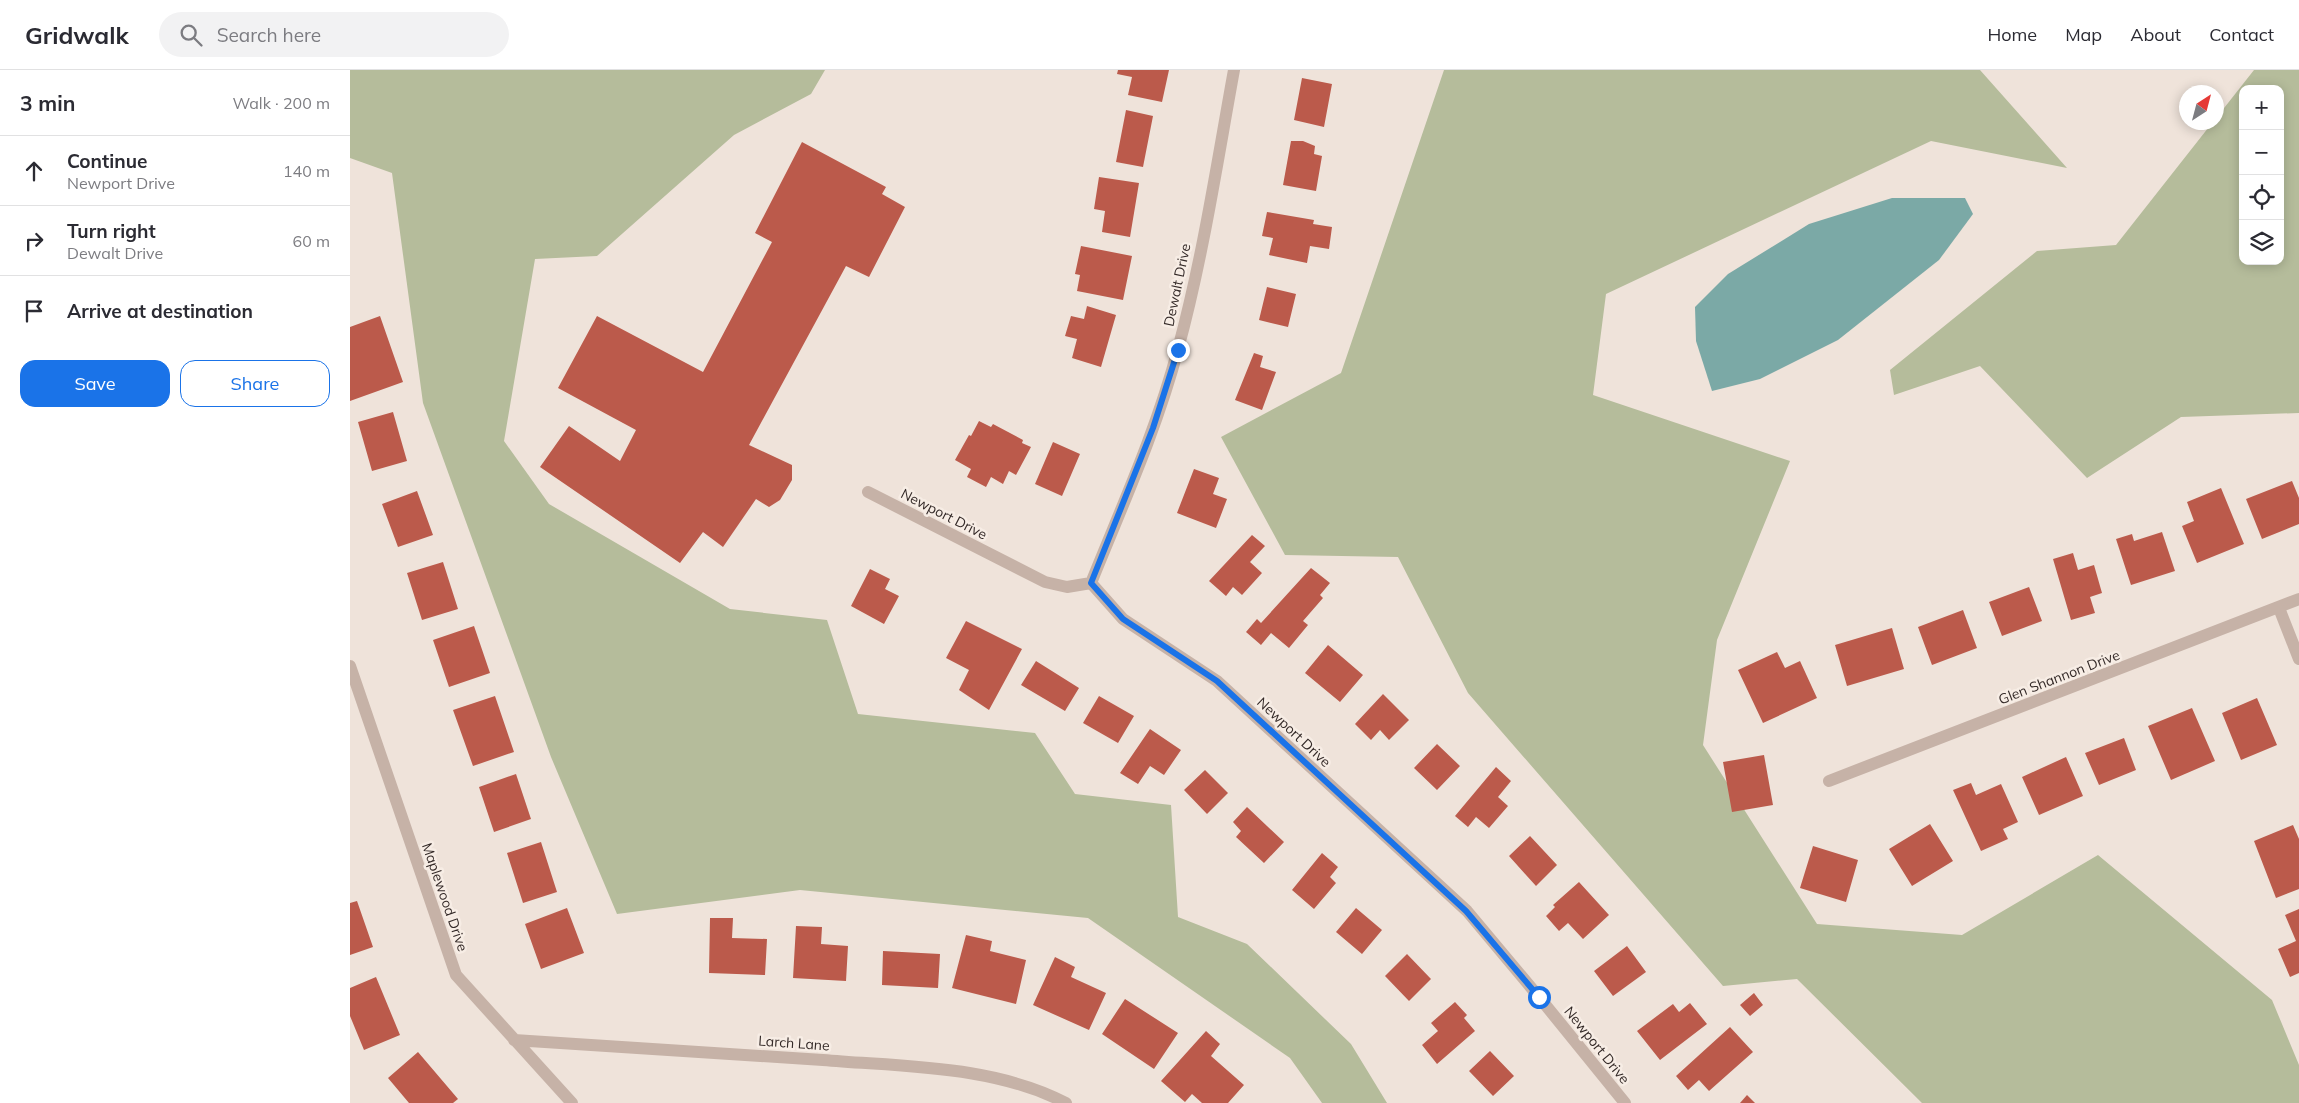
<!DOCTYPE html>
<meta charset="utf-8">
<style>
:root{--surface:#fff;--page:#f2f2f3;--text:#2b2b33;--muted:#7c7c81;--line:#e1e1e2;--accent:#1a73e8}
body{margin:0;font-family:Mulish,sans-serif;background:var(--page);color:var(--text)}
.controls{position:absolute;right:15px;top:15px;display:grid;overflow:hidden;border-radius:10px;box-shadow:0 2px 12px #0003}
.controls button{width:45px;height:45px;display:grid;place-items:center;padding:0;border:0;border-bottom:1px solid var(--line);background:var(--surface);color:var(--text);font:25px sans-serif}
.compass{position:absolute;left:1829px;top:15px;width:45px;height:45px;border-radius:50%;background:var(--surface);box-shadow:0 2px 12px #0003;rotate:36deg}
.stop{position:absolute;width:15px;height:15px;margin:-11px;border:4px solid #1a73e8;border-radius:50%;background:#fff}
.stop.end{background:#1a73e8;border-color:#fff;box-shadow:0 1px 5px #0008}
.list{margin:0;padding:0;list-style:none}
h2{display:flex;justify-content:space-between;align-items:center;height:65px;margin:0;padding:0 20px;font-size:21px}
h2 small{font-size:16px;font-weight:400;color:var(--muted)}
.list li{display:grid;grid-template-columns:32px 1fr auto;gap:15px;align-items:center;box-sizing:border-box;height:70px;padding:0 20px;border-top:1px solid var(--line)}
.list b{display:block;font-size:19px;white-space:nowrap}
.list p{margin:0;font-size:16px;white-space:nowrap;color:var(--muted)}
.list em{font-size:16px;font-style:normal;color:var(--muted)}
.actions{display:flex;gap:10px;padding:15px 20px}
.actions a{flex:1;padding:11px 0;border:1px solid var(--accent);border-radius:15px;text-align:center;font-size:18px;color:var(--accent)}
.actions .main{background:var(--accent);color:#fff}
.icon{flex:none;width:28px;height:28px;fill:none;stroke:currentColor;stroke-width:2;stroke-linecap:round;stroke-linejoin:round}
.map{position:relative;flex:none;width:1949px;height:1033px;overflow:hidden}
header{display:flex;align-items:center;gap:30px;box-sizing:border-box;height:70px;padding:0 25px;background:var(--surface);border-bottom:1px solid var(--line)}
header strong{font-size:24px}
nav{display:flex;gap:28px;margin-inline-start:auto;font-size:18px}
.search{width:350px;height:45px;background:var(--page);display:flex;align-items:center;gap:12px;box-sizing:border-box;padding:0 18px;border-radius:28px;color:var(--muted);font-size:19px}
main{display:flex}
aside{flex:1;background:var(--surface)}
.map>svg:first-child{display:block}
.green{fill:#b5bc9b;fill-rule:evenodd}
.water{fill:#7ba9a6}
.building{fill:#bb5a4b}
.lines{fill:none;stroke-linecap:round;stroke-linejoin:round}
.street{stroke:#c6b2a7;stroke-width:12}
.route{stroke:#1a73e8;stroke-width:6}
.labels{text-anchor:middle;stroke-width:5;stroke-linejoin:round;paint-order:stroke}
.street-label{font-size:14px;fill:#332927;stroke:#f7ede5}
</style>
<header>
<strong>Gridwalk</strong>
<div class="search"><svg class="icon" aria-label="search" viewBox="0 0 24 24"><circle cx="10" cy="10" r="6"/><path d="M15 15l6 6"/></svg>Search here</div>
<nav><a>Home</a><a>Map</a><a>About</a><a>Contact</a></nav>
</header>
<main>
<aside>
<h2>3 min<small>Walk · 200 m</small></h2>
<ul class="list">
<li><svg class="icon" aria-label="ahead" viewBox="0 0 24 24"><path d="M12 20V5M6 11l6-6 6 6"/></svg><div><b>Continue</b><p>Newport Drive</p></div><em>140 m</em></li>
<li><svg class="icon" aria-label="right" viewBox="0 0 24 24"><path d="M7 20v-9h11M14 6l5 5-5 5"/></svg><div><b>Turn right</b><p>Dewalt Drive</p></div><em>60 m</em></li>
<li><svg class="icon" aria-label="arrive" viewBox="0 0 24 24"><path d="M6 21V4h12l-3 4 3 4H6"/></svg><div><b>Arrive at destination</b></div></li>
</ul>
<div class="actions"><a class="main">Save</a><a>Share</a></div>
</aside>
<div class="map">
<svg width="1949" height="1033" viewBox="0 0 1949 1033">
<rect width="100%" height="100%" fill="#efe3da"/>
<path class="green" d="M0 0H475L461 24 384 65 247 186 185 189 154 371 199 434 380 539 477 550 508 644 685 663 725 724 821 735 828 847 897 874 1001 974 1037 1033H972L940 988 738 848 450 820 267 844 201 687 73 333 42 103 0 88Z
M1094 0H1630L1717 98 1581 71 1256 224 1243 325 1440 391 1367 570 1353 675 1467 854 1612 865 1748 785 1922 930 1949 995V1033H1572L1447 909 1373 916 1118 623 1048 487 935 485 871 367 991 303Z
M1904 0H1949V343L1831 347 1737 408 1630 296 1544 325 1540 300 1687 181 1766 175 1862 53 1866 52 1867 47ZM1893 19H1930V191H1893Z"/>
<path class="water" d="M1542 128H1615L1623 144 1589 190 1488 270 1410 309 1362 321 1346 271 1345 237 1378 204 1459 154Z"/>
<path class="building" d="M768 0H819L812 32 778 25 782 7 767 4Z
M952 8 982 14 974 57 944 50Z
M776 40 803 46 793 97 766 92Z
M941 71H953L965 76 964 84 972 86 966 121 933 115Z
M452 72 536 117 532 124 555 137 519 207 496 196 399 375 442 395V410L430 430 419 437 406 429 373 477 353 462 330 493 190 397 219 356 270 391 286 360 208 318 247 246 353 302 422 172 405 163Z
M749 107 789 113 780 167 752 162 755 141 744 139Z
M917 142 964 150 963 154 982 157 979 179 960 176 957 193 919 185 923 168 912 166Z
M731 176 782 186 773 230 727 221 730 205 725 204Z
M917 217 946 224 938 257 909 250Z
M737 236 766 245 751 297 722 288 727 269 715 266 721 246 734 249Z
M30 246 53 312 0 331V257Z
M904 283 913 286 910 297 926 302 912 340 885 330Z
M43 342 57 391 22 401 8 352Z
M629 351 641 357 643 354 673 370 672 373 681 377 666 405 659 401 653 414 641 407 636 417 617 407 621 399 605 390 619 365 621 366Z
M703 372 730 384 712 426 685 414Z
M844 399 869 408 863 424 877 429 866 458 827 443Z
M1942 411 1949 428V454L1912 469 1896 429Z
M1871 418 1894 474 1847 493 1832 456 1844 451 1837 432Z
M67 421 83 465 48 477 32 434Z
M1812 462 1825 501 1781 515 1766 469 1782 464 1784 471Z
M902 465 915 476 900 492 912 503 892 525 883 517 876 526 859 511Z
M1723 483 1728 500 1744 495 1752 523 1740 527 1745 543 1721 550 1703 489Z
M93 492 108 539 72 550 57 503Z
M961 498 980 513 970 525 973 528 953 551 958 555 939 578 921 563 911 575 896 562 907 549 911 553Z
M520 499 540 509 535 519 549 526 534 554 501 536Z
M1679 517 1692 551 1652 566 1639 532Z
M1613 540 1627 578 1582 595 1568 557Z
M616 551 672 579 639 640 609 620 619 600 596 588Z
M124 556 140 603 99 617 83 570Z
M1542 558 1554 599 1497 616 1485 575Z
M978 575 1013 605 990 632 955 603Z
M1427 582 1435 598 1450 591 1467 628 1413 653 1388 600Z
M686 591 729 618 715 641 671 615Z
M1033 624 1059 650 1039 670 1030 660 1021 670 1005 654Z
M145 626 164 682 123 696 103 640Z
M749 626 784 646 768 673 733 653Z
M1907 628 1927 675 1891 690 1872 643Z
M1842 638 1865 691 1821 710 1798 656Z
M800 659 831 680 814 705 800 696 788 714 770 703Z
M1774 668 1786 700 1749 715 1735 683Z
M1087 674 1110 696 1087 720 1064 698Z
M1414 685 1423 735 1382 742 1373 692Z
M1716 687 1733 726 1689 745 1672 707Z
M1146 697 1161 711 1148 727 1158 736 1139 758 1126 747 1118 757 1105 746Z
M855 700 878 723 857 744 834 720Z
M166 704 181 749 144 762 129 717Z
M1621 713 1626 725 1651 714 1668 752 1653 759 1658 769 1631 781 1603 720Z
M897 737 934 772 914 793 886 767 891 761 883 752Z
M1580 754 1603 791 1562 816 1539 779Z
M1943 755 1949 769V819L1926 828 1904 771Z
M1180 766 1207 795 1186 816 1159 786Z
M191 772 207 822 173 833 157 783Z
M1463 776 1508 790 1496 832 1450 818Z
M972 783 988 797 980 807 986 813 964 839 942 820Z
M1229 812 1259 845 1233 869 1218 853 1209 861 1196 846 1205 837 1203 835Z
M7 831 23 877 0 885V833Z
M217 838 234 883 191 899 175 854Z
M1006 838 1032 860 1012 884 986 862Z
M1949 839V903L1940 907 1928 879 1946 871 1935 845Z
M360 848H383L382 868 417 869 415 905 359 903Z
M446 856 472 857 471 874 498 876 496 911 443 908Z
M616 865 642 871 640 881 676 890 666 934 602 918Z
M1277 876 1296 902 1263 926 1244 901Z
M533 881 590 884 588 918 532 915Z
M1057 884 1081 909 1059 931 1035 906Z
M705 887 725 897 721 907 756 923 739 960 683 935Z
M26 907 50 965 14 980 0 946V918Z
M1404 923 1413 935 1400 946 1390 935Z
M775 929 828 963 804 999 752 964Z
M1105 932 1117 945 1114 948 1125 961 1087 994 1072 975 1088 961 1081 953Z
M1340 933 1357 954 1310 990 1287 961 1323 934 1329 942Z
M1380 957 1403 982 1359 1021 1349 1010 1338 1020 1326 1006Z
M856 961 870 974 861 986 894 1015 878 1033H852L842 1024 835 1032 811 1011Z
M1140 981 1164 1006 1143 1026 1119 1001Z
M68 982 108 1029 103 1033H59L38 1008Z
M1397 1025 1405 1033H1390Z"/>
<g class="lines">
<path class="street" d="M518 422 695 512 717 517 741 513 773 549 867 611 1117 841 1189 927 1275 1033
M741 513C772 436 807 359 828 279 853 187 867 93 884 0
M1929 538 1949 589
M0 596 106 905 222 1033
M1479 711 1949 529
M164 970C267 976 370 983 473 990 553 997 643 995 716 1033"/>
</g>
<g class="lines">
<path class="route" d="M828 280 803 358 741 513 773 549 867 611 1116 841 1189 927"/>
</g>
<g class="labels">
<g class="street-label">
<text transform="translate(827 215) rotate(-78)" y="5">Dewalt Drive</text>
<text transform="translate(594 444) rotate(27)" y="5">Newport Drive</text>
<text transform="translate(1709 607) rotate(-21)" y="5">Glen Shannon Drive</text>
<text transform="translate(944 662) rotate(43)" y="5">Newport Drive</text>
<text transform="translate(95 827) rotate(71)" y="5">Maplewood Drive</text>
<text transform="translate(444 973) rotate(4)" y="5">Larch Lane</text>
<text transform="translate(1247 975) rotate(51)" y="5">Newport Drive</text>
</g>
</g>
</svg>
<div class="controls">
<button>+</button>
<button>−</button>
<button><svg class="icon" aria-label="locate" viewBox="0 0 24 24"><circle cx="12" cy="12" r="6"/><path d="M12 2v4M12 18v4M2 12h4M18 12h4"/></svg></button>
<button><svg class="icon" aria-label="layers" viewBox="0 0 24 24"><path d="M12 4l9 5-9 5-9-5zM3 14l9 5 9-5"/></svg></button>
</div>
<svg class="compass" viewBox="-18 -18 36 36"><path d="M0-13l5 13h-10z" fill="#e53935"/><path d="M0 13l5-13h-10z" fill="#7c7c81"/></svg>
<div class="stop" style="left:1189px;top:927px"></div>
<div class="stop end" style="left:828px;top:280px"></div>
</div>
</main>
